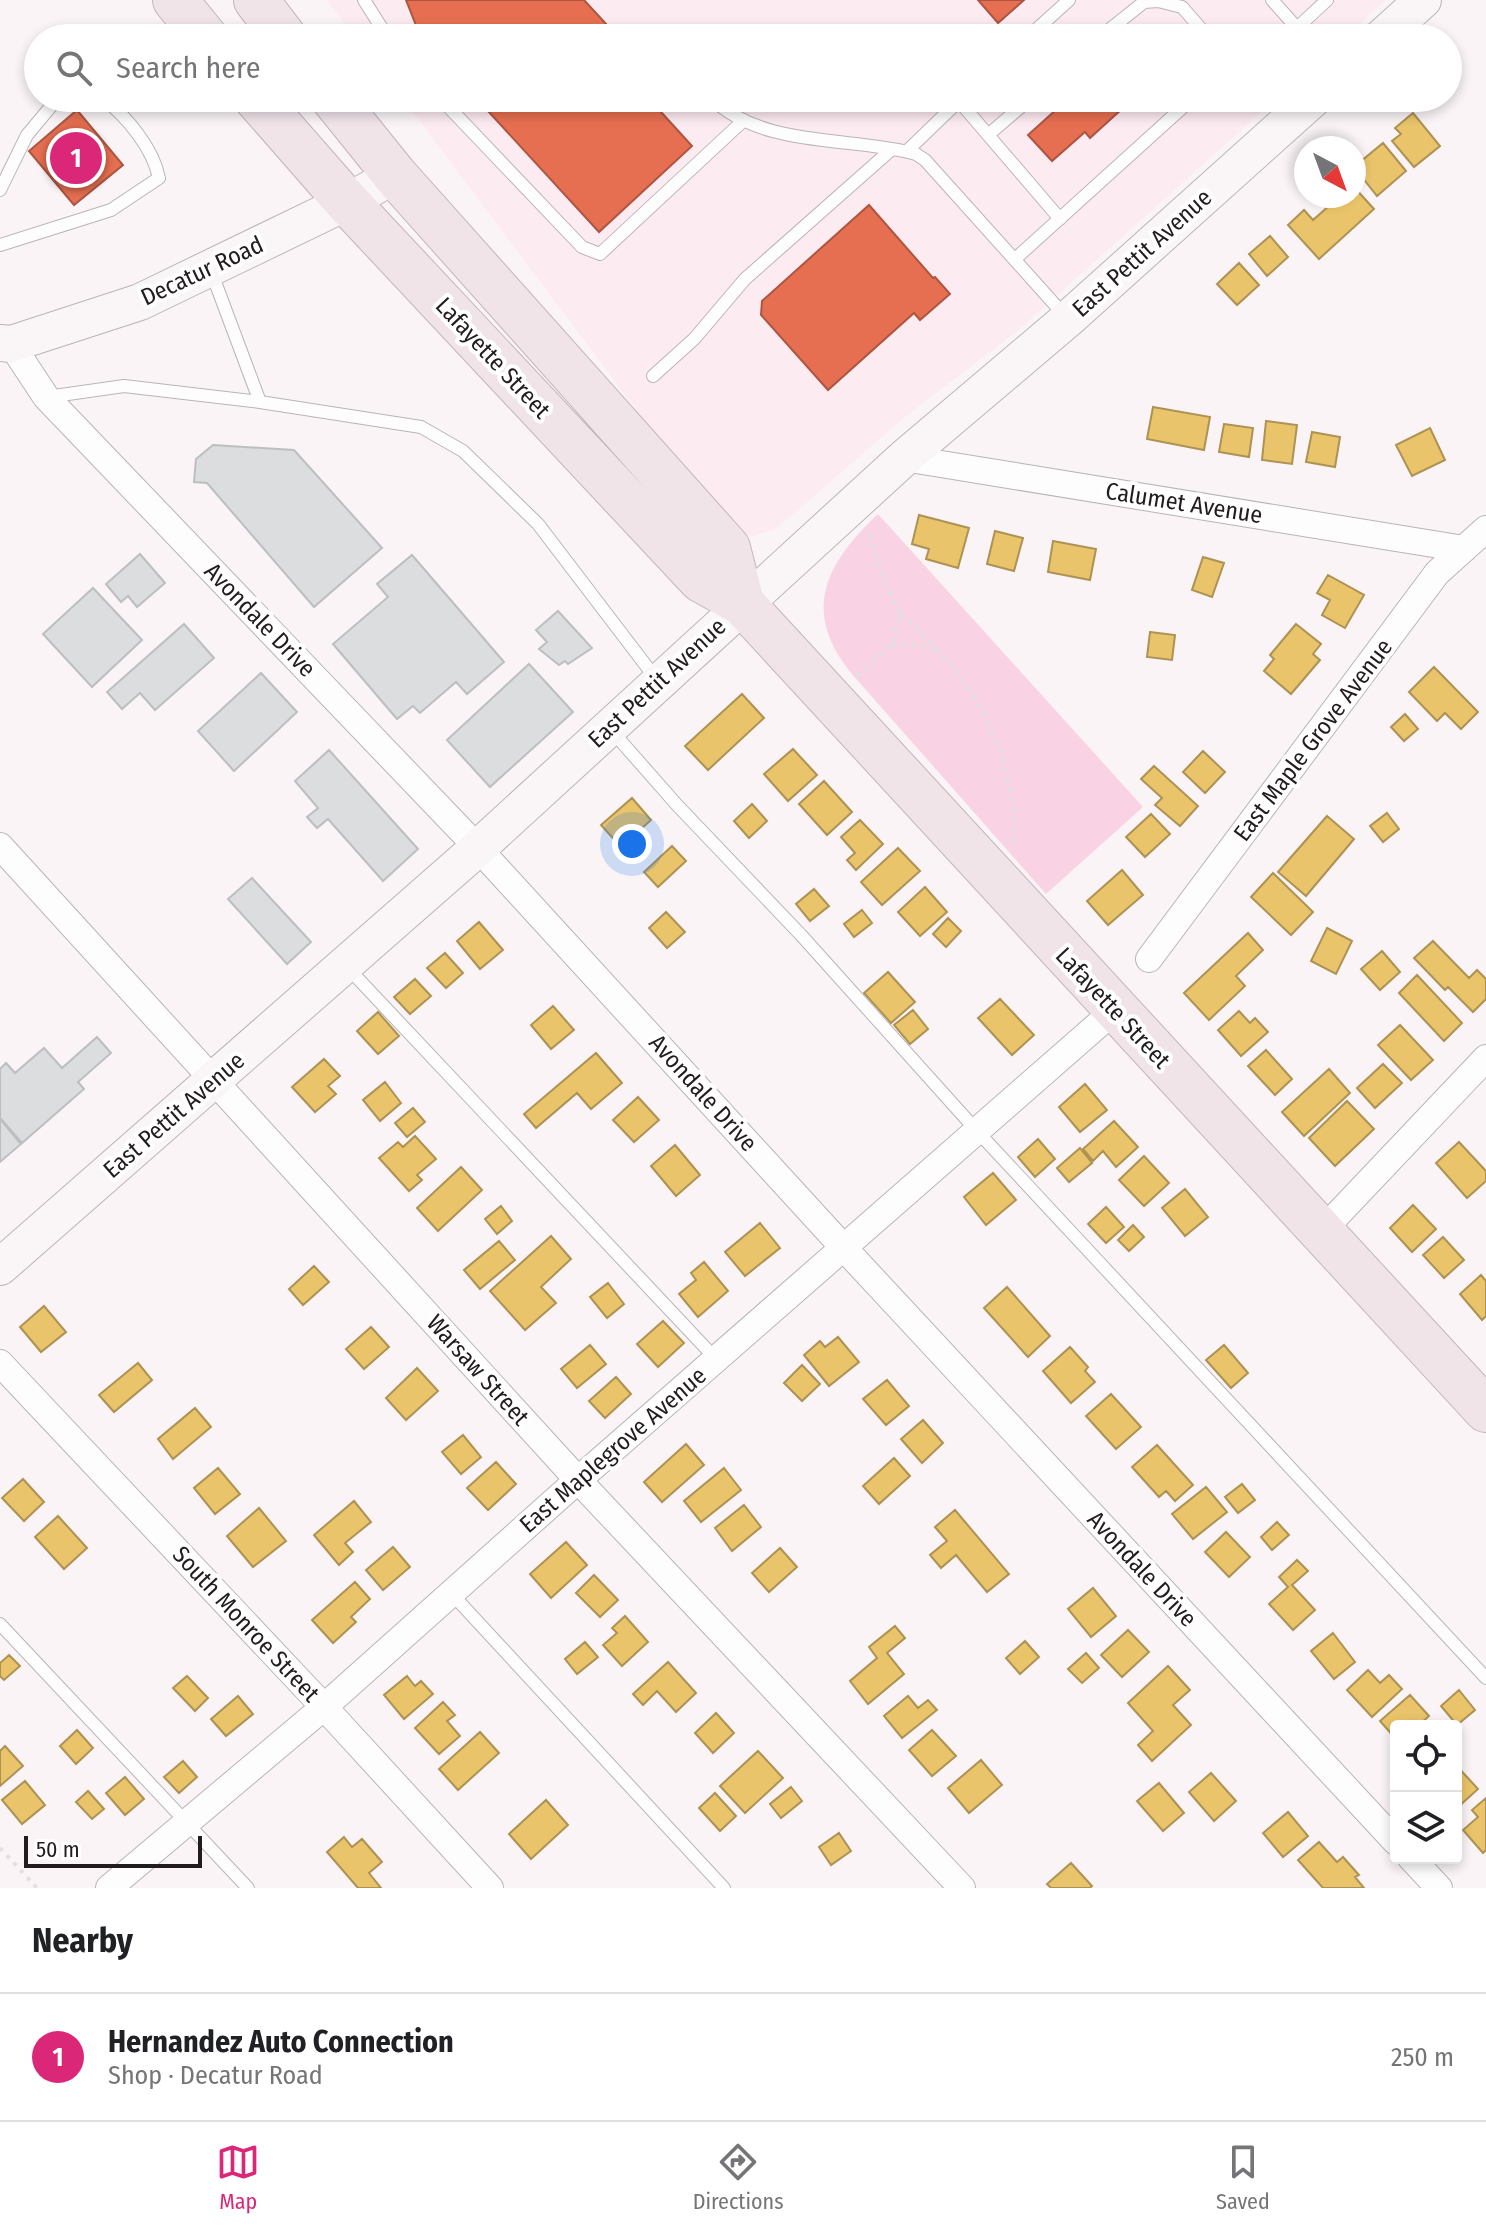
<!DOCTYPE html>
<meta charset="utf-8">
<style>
:root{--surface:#fff;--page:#f2f2f2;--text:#202124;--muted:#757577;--line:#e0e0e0;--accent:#db2777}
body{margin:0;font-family:"Fira Sans Condensed",sans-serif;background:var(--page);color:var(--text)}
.controls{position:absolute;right:24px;bottom:24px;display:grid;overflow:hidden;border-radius:8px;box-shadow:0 4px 12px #0003}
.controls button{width:72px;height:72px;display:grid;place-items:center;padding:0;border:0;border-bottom:2px solid var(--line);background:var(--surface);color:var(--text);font:40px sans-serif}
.compass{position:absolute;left:1294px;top:136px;width:72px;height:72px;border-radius:50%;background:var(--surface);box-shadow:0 4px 12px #0003;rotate:139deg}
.scale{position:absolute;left:24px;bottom:20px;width:178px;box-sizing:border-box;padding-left:8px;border:4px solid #221c1e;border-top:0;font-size:22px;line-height:28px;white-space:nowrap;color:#221c1e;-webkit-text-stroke:6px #fff;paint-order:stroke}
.you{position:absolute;left:632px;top:844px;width:28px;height:28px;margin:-20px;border:6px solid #fff;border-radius:50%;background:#1a73e8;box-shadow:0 0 0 12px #1a73e833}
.badge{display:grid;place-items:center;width:52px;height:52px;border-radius:50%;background:var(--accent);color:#fff;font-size:26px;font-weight:700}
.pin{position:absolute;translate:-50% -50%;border:4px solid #fff;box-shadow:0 2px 8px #0006}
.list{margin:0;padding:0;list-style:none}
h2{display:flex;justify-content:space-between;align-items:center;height:104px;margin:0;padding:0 32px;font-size:34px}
h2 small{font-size:26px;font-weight:400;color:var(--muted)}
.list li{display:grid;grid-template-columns:52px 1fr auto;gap:24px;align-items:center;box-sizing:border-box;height:128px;padding:0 32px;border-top:2px solid var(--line)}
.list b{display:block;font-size:30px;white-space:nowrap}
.list p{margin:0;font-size:26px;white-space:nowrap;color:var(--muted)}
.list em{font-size:26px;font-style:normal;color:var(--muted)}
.icon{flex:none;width:44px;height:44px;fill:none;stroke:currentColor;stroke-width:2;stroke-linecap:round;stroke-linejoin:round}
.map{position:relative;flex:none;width:1486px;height:1888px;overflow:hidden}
.search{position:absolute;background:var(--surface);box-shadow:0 4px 12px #0003;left:24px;right:24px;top:24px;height:88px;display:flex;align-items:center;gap:20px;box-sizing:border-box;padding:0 28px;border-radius:44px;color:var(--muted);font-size:30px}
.sheet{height:232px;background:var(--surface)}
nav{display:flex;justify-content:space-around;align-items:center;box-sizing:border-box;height:112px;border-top:2px solid var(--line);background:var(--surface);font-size:22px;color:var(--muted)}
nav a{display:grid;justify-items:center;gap:4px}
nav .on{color:var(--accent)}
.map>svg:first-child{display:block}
.built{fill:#fdebf2}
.green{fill:#f9d3e4}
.homes{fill:#e9c46a;stroke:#ad9253;stroke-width:2}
.shops{fill:#e76f51;stroke:#ac5642;stroke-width:2}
.building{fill:#dbddde;stroke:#bcbebf;stroke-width:2}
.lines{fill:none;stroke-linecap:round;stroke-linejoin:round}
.lane-casing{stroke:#b9b4b6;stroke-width:14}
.street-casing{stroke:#b9b4b6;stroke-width:28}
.secondary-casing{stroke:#b9b4b6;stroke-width:38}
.highway-casing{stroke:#c3b4bb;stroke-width:46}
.path{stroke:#e2e0e1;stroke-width:4;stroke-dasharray:4 6;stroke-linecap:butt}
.lane{stroke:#fefdfe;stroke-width:12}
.street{stroke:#fefdfe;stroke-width:26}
.secondary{stroke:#faf6f8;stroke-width:36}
.highway{stroke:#f0e4e9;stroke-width:44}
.labels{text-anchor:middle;stroke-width:8;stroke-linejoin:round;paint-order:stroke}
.street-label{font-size:24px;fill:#221c1e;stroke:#fff}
</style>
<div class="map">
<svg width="1486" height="1888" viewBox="0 0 1486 1888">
<rect width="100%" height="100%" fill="#faf4f7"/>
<path class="built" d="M326 0H1386L1343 38H356Z
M402 98H1277L1016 332 905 417 784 522 772 530 753 536 741 535 716 516Z"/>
<path class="green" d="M878 514 1143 807 1046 894 851 673C801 611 825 564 878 514Z"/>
<path class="homes" d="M1413 113 1440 146 1414 167 1392 141 1401 134 1395 128Z
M1383 143 1406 171 1377 196 1354 167Z
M1354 187 1374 209 1319 259 1288 225 1304 210 1313 220 1340 196H1354Z
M1270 236 1288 257 1267 276 1249 254Z
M1239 263 1259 285 1237 305 1217 284Z
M1153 407 1210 417 1204 450 1147 439Z
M1266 421 1297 425 1292 464 1262 460Z
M1224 424 1253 428 1249 457 1219 452Z
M1430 428 1445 460 1412 476 1396 445Z
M1312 432 1340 437 1335 467 1306 462Z
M919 515 969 528 958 568 926 559 929 549 912 544Z
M995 531 1023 538 1014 571 987 564Z
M1053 541 1096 549 1090 580 1048 572Z
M1203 557 1224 563 1212 597 1192 590Z
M1328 575 1364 595 1345 628 1322 615 1330 600 1317 593Z
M1296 624 1321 644 1313 654 1320 660 1291 694 1264 671 1274 659 1270 655Z
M1150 632 1175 635 1172 660 1147 657Z
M1434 667 1478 712 1461 729 1445 713 1437 721 1409 692Z
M742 694 764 718 708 770 685 746Z
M1405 714 1418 729 1404 741 1391 727Z
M793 749 817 775 788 801 764 774Z
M1203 751 1225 772 1205 793 1183 772Z
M1154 766 1198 806 1180 826 1155 805 1162 798 1141 779Z
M824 781 852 812 827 835 799 804Z
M632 798 651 820 621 847 601 825Z
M752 804 767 821 749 838 734 821Z
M1387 813 1399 829 1383 842 1370 826Z
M1151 814 1170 834 1145 857 1126 837Z
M1327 816 1354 839 1306 896 1278 872Z
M860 820 883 844 856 870 847 860 855 853 841 837Z
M672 846 686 861 658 887 644 872Z
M898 848 920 871 882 905 861 882Z
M1122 870 1143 895 1108 925 1087 901Z
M1273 873 1313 912 1291 935 1251 897Z
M925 887 947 912 920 936 898 912Z
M814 889 829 906 810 921 796 904Z
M862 910 872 923 854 937 844 924Z
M666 912 685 932 667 948 649 928Z
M948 918 961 931 946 947 933 934Z
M479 922 503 950 480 969 457 941Z
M1327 928 1352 941 1336 974 1311 961Z
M1248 933 1263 950 1236 976 1245 986 1209 1020 1184 993Z
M1433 941 1469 978 1477 970 1486 979V999L1473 1012 1448 987 1445 990 1414 958Z
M1382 951 1400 972 1380 990 1361 969Z
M445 953 463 973 446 988 427 968Z
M888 972 915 1002 891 1023 864 993Z
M1417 975 1462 1023 1444 1041 1399 993Z
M415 979 431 996 410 1014 394 997Z
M1000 999 1034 1035 1012 1055 978 1018Z
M553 1006 574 1030 551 1049 531 1025Z
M913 1010 928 1029 910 1044 894 1025Z
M1239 1011 1250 1023 1255 1018 1268 1032 1241 1056 1218 1030Z
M378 1012 399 1036 378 1054 357 1031Z
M1400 1025 1433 1060 1411 1080 1378 1045Z
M1266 1050 1292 1079 1275 1095 1248 1066Z
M596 1053 622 1083 591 1109 577 1093 536 1128 524 1114Z
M324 1059 340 1076 328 1086 336 1094 315 1112 292 1087Z
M1383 1064 1402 1083 1375 1108 1357 1088Z
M1329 1069 1350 1093 1304 1136 1282 1112Z
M385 1082 401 1103 380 1121 363 1100Z
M1085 1084 1107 1110 1080 1132 1059 1107Z
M638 1097 659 1120 634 1142 613 1120Z
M1347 1101 1374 1129 1335 1166 1309 1138Z
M413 1108 425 1122 407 1137 395 1123Z
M1114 1121 1138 1147 1116 1167 1103 1151 1093 1161 1083 1149Z
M415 1136 436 1159 417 1175 422 1180 409 1191 379 1158 398 1142 403 1147Z
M1038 1139 1055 1159 1035 1177 1018 1157Z
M1459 1142 1486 1171V1181L1467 1198 1436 1163Z
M675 1145 700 1175 676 1196 651 1166Z
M1080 1148 1092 1163 1069 1182 1057 1168Z
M1144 1156 1169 1183 1144 1206 1119 1180Z
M461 1167 482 1190 438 1231 417 1208Z
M993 1173 1016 1200 986 1225 964 1197Z
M1185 1189 1208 1217 1185 1236 1162 1208Z
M1413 1205 1436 1229 1412 1252 1390 1228Z
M501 1206 512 1221 497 1234 485 1219Z
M1106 1207 1124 1227 1106 1243 1088 1224Z
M760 1223 780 1248 745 1276 725 1252Z
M1133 1225 1144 1237 1129 1251 1118 1240Z
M551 1236 571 1259 541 1287 556 1303 525 1330 490 1291Z
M1443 1237 1464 1260 1444 1278 1423 1255Z
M499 1241 515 1260 480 1289 464 1270Z
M704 1262 728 1291 698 1317 679 1294 696 1280 691 1273Z
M314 1266 329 1282 303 1305 289 1289Z
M1481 1275 1486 1281V1316L1482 1320 1460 1294Z
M608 1283 624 1304 607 1318 590 1297Z
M1007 1287 1050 1336 1028 1357 984 1308Z
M44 1306 66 1332 41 1352 20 1327Z
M663 1321 684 1343 658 1367 637 1344Z
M371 1327 389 1347 364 1369 346 1349Z
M838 1337 859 1362 829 1386 804 1355 820 1341 825 1347Z
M590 1345 606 1364 577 1388 561 1369Z
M1224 1345 1248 1373 1231 1388 1206 1360Z
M1070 1347 1088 1367 1085 1371 1095 1382 1071 1403 1043 1371Z
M138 1363 152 1380 114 1412 99 1395Z
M802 1365 820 1384 802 1401 784 1383Z
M417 1368 438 1391 406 1420 386 1398Z
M616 1377 631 1394 605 1418 589 1401Z
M887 1380 909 1406 886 1425 863 1399Z
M1111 1394 1141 1427 1116 1449 1086 1416Z
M195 1408 211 1427 173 1459 158 1439Z
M923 1420 943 1443 922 1463 901 1439Z
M463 1435 481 1457 461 1474 442 1452Z
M686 1444 704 1465 662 1502 644 1482Z
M1157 1445 1193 1485 1175 1501 1166 1491 1159 1497 1132 1467Z
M894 1458 910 1476 879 1504 863 1486Z
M496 1462 516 1484 488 1510 467 1488Z
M218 1468 240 1494 215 1514 194 1488Z
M724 1468 741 1490 701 1522 684 1501Z
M23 1479 44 1502 24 1521 2 1498Z
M1242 1484 1255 1500 1238 1513 1225 1497Z
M1206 1487 1227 1512 1193 1539 1172 1514Z
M354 1501 371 1522 345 1543 353 1552 339 1565 314 1535Z
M744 1505 761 1527 732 1551 715 1528Z
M259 1508 286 1541 253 1567 227 1536Z
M955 1510 1009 1574 987 1592 956 1555 941 1568 930 1555 947 1541 935 1527Z
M58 1516 87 1548 64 1569 35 1537Z
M1277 1522 1289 1535 1272 1550 1261 1537Z
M1226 1532 1250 1557 1229 1577 1205 1552Z
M566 1542 587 1565 551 1598 530 1574Z
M393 1547 410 1567 383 1590 366 1570Z
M780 1548 797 1567 769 1592 752 1573Z
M1297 1560 1308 1571 1292 1585 1315 1610 1293 1630 1269 1604 1288 1587 1279 1577Z
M594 1575 618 1600 600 1617 576 1593Z
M355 1582 370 1599 351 1617 356 1622 333 1643 312 1620Z
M1093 1588 1116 1616 1091 1637 1068 1609Z
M625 1616 648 1642 622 1666 603 1645 617 1633 612 1628Z
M895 1626 905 1638 887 1653 904 1674 868 1704 850 1681 877 1658 869 1647Z
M1128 1630 1149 1652 1122 1677 1101 1655Z
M1333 1633 1355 1662 1334 1679 1311 1651Z
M1025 1641 1039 1657 1020 1674 1006 1658Z
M585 1642 598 1657 577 1674 565 1659Z
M1086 1653 1099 1668 1082 1683 1068 1669Z
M9 1655 20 1666 4 1680 0 1676V1663Z
M668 1662 696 1693 676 1712 657 1691 643 1705 633 1694Z
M1168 1666 1190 1690 1173 1705 1191 1725 1152 1761 1138 1745 1153 1731 1128 1703Z
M1368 1670 1380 1683 1389 1675 1402 1689 1372 1717 1347 1690Z
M187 1676 208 1698 195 1711 173 1688Z
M407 1676 415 1686 421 1681 433 1694 404 1719 384 1695Z
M1459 1690 1475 1710 1457 1725 1441 1706Z
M1410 1695 1429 1716 1418 1726H1396V1739L1380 1721Z
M238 1696 253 1714 226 1736 211 1719Z
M908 1696 918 1708 928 1700 937 1710 902 1738 884 1716Z
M443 1702 455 1715 447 1721 460 1736 439 1754 415 1728Z
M716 1713 734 1733 713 1753 695 1733Z
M77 1730 93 1748 76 1764 60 1746Z
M932 1730 956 1756 932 1776 909 1750Z
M480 1732 499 1753 458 1790 439 1769Z
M5 1746 23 1766 0 1786V1751Z
M758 1751 783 1778 745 1813 720 1786Z
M981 1760 1002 1785 969 1813 948 1788Z
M183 1761 197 1777 179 1793 164 1777Z
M1456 1765 1478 1789 1456 1809Z
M1211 1773 1236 1801 1214 1821 1189 1792Z
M125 1777 144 1799 125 1815 106 1793Z
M25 1781 45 1805 22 1824 2 1800Z
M1159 1783 1184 1813 1163 1831 1137 1801Z
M791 1787 802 1801 781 1818 770 1804Z
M88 1791 104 1809 92 1819 76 1802Z
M715 1793 736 1816 720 1831 699 1808Z
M1486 1798V1850L1483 1853 1463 1830 1478 1817 1472 1810Z
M546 1800 568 1825 531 1859 509 1834Z
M1288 1812 1308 1836 1283 1857 1263 1833Z
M839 1833 851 1851 831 1865 819 1847Z
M344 1837 352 1847 362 1839 382 1862 369 1873 381 1888H358L327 1852Z
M1319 1842 1337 1862 1343 1857 1359 1875 1355 1877 1364 1888H1323L1298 1860Z
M1071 1863 1092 1886 1090 1888H1051L1047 1884Z"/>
<path class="shops" d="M406 0H584L619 38H421Z
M978 0H1024L998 23Z
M476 98H654L651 101 692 146 599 232Z
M1069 98H1134L1090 138 1085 132 1052 161 1028 135Z
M77 110 123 165 74 205 29 151Z
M869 205 933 278 935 277 950 294 920 320 914 313 828 390 761 315 762 301Z"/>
<path class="building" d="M213 445 294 450 382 548 314 607 207 483 194 482 196 459Z
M140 554 165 583 137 607 128 596 121 602 106 584Z
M412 555 504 662 467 694 456 682 420 713 413 706 397 719 333 644 388 597 377 584Z
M93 588 142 640 92 687 43 634Z
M558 611 592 648 568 664 565 661 559 665 539 649 547 642 536 630Z
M184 624 214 658 155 710 140 693 122 709 107 692Z
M529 664 573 712 490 787 447 740Z
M261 673 297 712 234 771 198 731Z
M329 750 418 849 383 881 328 819 317 828 307 817 318 808 295 781Z
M252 878 311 942 287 964 228 899Z
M97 1037 111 1053 78 1082 84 1089 22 1143 0 1118V1069L6 1063 15 1073 44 1048 62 1068Z
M0 1119 21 1144 0 1162Z"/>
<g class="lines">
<defs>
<path id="lane" d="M364 0 388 38
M1272 0 1297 28 1327 0
M1027 38 1069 0
M1099 38 1144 2 1158 1 1182 7 1209 38
M440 98 582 247 600 254 744 120
M711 98C764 149 851 136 916 154L925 160 1066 317
M959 101 1060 219
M988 135 1031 98
M907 151 962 98
M0 190 27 135 58 98
M0 245 111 210 159 178C153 148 127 117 103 98
M1015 259 1193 98
M653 376 694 339 745 279 892 149
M47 397 124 386 260 402 211 271
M260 402 421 427 463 451 538 524 657 680
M611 730 677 805 801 935 977 1131 1486 1678
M348 968 716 1359
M451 1593 724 1888
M0 1624 248 1888"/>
<path id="street" d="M11 344 46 397 478 848 843 1247 1396 1842
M904 458 1464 549
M0 846 578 1480 962 1888
M1149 959 1437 573 1486 529
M1321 1232 1486 1058
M0 1363 324 1707 490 1888
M1411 1858 1439 1888
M109 1888 324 1707 578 1480 1115 1010"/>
<path id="secondary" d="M1381 38 1423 0
M0 343 11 344 140 302 347 202 395 175
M0 1267 478 848 904 458 1068 319 1314 98"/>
<path id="highway" d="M175 0 206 38
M256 0 285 38
M256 98 347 202 701 580 742 603 1486 1410
M333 98 395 175 728 548 742 603"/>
</defs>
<use href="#lane" class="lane-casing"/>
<use href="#street" class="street-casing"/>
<use href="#secondary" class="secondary-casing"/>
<use href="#highway" class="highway-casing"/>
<path class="path" d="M900 613C954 664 986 698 1005 772 1012 795 1017 822 1012 846
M892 645 919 644 939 651
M857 676 892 645 900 613 882 574 869 534
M0 1848 37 1888"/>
<use href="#lane" class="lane"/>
<use href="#street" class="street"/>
<use href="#secondary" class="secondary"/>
<use href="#highway" class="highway"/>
</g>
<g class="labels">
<g class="street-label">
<text transform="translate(1142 253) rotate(-42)" y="8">East Pettit Avenue</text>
<text transform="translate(202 271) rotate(-25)" y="8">Decatur Road</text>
<text transform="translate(493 358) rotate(47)" y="8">Lafayette Street</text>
<text transform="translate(1184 503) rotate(9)" y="8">Calumet Avenue</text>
<text transform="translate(260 620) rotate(46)" y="8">Avondale Drive</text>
<text transform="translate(657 683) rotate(-43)" y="8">East Pettit Avenue</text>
<text transform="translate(1313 740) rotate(-53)" y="8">East Maple Grove Avenue</text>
<text transform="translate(1113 1008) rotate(47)" y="8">Lafayette Street</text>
<text transform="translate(703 1093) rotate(48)" y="8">Avondale Drive</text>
<text transform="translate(174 1115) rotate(-41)" y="8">East Pettit Avenue</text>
<text transform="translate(478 1370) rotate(48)" y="8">Warsaw Street</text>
<text transform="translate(613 1450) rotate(-41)" y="8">East Maplegrove Avenue</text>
<text transform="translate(1142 1569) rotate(47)" y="8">Avondale Drive</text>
<text transform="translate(246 1624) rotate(47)" y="8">South Monroe Street</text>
</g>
</g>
</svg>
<div class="controls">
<button><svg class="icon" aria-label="locate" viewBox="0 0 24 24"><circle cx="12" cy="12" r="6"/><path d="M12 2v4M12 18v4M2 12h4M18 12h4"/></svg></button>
<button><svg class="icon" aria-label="layers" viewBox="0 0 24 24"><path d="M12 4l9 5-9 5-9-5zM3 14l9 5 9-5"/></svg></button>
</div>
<svg class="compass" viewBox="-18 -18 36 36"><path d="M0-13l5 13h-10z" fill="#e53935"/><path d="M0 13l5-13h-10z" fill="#757577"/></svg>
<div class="scale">50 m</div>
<div class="you"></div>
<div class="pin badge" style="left:76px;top:158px">1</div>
<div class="search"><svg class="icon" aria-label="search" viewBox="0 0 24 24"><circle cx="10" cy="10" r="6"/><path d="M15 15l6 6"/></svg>Search here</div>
</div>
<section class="sheet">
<h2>Nearby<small></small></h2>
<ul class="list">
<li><span class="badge">1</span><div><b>Hernandez Auto Connection</b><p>Shop · Decatur Road</p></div><em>250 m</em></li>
</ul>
</section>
<nav>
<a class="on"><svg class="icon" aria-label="map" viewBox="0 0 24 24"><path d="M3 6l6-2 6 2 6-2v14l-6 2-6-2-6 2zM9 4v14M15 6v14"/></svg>Map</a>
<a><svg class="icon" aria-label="directions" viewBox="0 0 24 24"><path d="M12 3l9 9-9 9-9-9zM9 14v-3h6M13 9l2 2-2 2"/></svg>Directions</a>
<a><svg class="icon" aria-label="saved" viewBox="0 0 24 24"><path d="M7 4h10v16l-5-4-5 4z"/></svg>Saved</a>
</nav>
